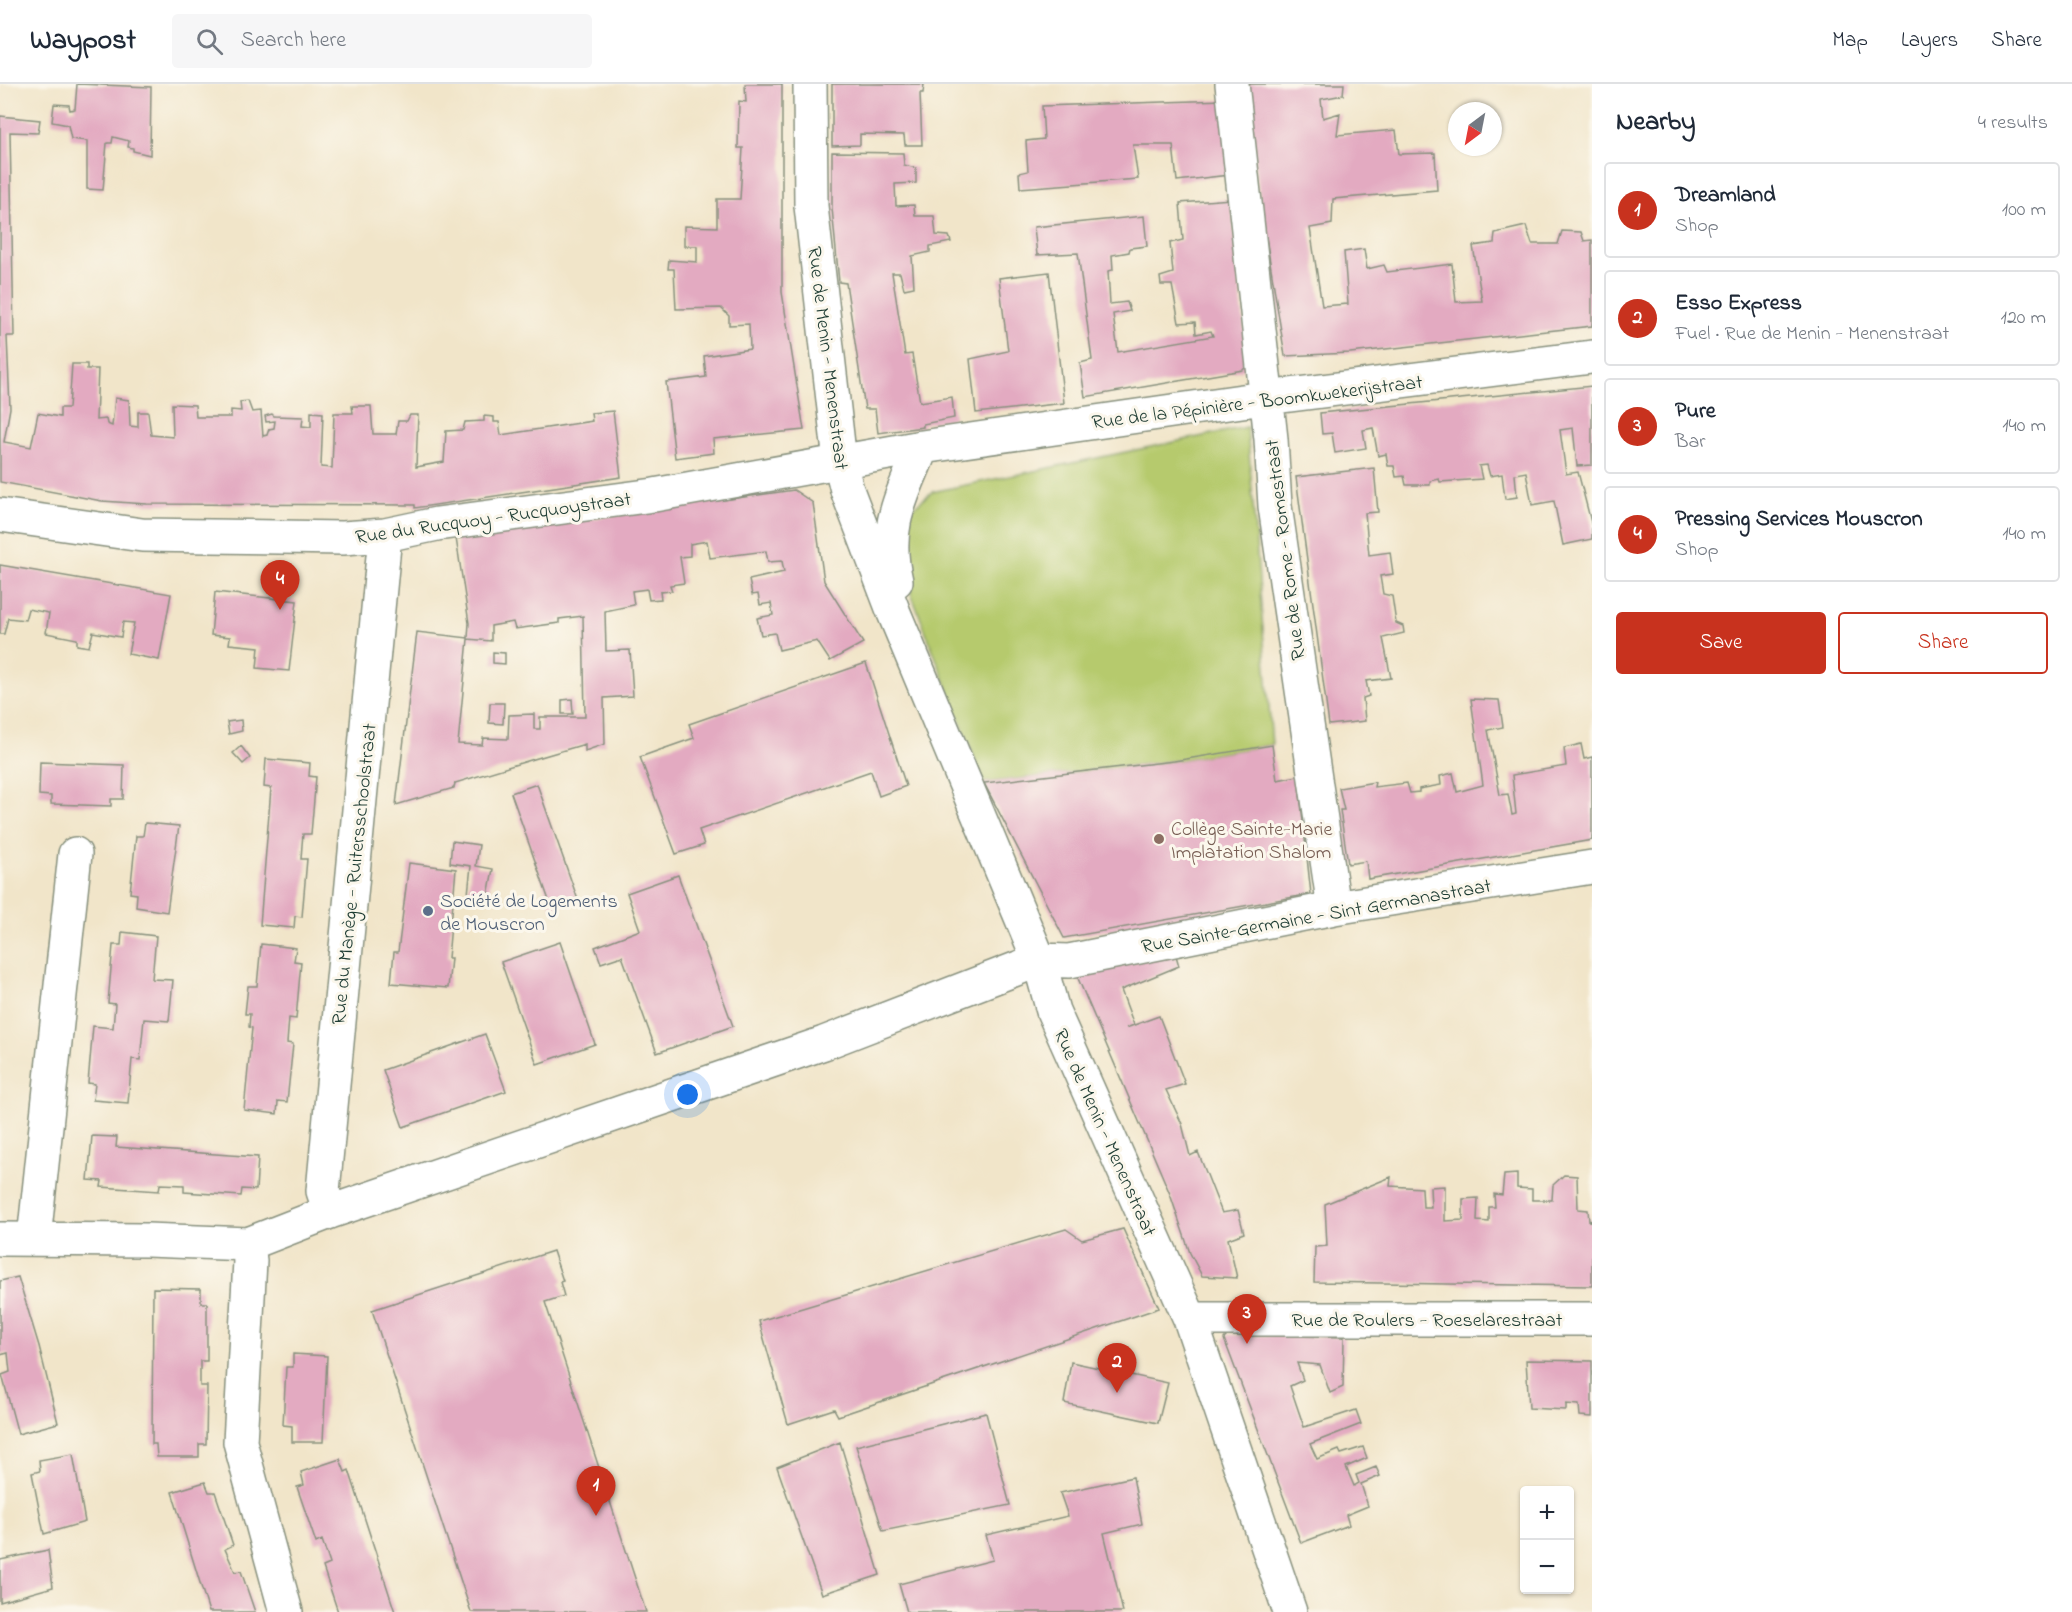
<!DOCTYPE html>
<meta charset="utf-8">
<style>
:root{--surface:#fff;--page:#f6f6f7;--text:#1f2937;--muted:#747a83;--line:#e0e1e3;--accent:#c8321e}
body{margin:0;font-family:"Indie Flower",sans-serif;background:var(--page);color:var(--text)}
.controls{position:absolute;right:18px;bottom:18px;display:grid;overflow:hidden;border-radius:6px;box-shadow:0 2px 4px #0004}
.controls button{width:54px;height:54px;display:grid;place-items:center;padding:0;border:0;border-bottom:2px solid var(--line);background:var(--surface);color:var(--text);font:30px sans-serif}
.compass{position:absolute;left:1448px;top:18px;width:54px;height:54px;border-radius:50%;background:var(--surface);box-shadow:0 2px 4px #0004;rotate:212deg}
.you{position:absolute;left:688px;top:1011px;width:21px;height:21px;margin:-15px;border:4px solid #fff;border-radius:50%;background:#1a73e8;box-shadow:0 0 0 9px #1a73e833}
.badge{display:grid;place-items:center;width:39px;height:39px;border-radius:50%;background:var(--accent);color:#fff;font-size:20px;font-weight:700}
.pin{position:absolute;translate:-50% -50px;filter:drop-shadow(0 2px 3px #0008)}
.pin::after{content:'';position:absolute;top:32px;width:21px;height:18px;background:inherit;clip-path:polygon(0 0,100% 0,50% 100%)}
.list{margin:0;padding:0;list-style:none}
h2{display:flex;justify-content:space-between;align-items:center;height:78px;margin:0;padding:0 24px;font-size:26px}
h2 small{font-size:20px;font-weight:400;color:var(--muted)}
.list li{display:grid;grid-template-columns:39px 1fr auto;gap:18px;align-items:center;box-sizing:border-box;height:96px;margin:0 12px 12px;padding:0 12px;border:2px solid var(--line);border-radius:6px}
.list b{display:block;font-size:22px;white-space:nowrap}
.list p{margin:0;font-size:20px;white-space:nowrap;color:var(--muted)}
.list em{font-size:20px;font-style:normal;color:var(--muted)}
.actions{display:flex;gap:12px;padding:18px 24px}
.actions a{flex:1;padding:14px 0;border:2px solid var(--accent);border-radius:6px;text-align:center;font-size:21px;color:var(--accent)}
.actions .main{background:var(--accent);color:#fff}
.icon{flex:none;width:33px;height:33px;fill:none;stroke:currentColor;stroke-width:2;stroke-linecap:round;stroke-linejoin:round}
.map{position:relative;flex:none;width:1592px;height:1528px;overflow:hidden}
header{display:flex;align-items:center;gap:36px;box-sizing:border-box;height:84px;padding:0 30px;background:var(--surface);border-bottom:2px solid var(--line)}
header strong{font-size:28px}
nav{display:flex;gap:33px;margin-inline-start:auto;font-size:21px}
.search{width:420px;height:54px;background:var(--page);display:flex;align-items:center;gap:15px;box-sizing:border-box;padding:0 21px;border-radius:6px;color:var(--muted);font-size:22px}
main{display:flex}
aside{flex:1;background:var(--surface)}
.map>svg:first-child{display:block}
.green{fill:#b6ca6d;stroke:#6a8450;stroke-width:1.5}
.building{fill:#e3aac1;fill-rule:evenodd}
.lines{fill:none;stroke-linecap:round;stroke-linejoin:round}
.minor-casing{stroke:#88917e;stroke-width:36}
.minor{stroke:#fff;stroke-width:33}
.education-dot{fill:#8d6e63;stroke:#fbf7ec;stroke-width:2}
.service-dot{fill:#5c6f8a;stroke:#fbf7ec;stroke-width:2}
.labels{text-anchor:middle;stroke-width:6;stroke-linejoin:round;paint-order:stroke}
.street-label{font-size:20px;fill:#1f3d34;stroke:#fbf7ec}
.education-label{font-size:20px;fill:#785e54;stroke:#fbf7ec;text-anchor:start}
.service-label{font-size:20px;fill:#4e5e75;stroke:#fbf7ec;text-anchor:start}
</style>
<header>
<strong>Waypost</strong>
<div class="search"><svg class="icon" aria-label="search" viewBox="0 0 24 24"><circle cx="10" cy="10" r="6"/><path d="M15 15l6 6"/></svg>Search here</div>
<nav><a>Map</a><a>Layers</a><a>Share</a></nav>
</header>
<main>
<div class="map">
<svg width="1592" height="1528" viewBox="0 0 1592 1528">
<rect width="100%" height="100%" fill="#fbf7ec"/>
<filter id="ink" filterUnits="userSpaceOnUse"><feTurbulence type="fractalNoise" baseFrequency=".0167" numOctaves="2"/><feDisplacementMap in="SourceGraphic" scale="12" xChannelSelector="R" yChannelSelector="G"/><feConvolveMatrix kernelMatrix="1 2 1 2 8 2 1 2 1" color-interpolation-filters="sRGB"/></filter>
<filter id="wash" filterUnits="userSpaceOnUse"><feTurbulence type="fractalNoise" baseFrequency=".008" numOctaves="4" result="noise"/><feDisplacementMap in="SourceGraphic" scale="24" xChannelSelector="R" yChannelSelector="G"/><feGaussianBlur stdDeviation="1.35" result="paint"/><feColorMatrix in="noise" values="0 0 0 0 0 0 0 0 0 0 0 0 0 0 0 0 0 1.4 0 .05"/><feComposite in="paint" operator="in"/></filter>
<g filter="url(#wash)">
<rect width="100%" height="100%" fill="#f1e5c9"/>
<path class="green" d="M1247 343 1272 661 1174 677 984 699 899 478 910 426 932 408Z"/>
<g id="blocks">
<path class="building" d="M77 0 151 3 150 71 133 67V64L128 63 129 57 113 53 112 59H107L103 106 87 105V57L71 55 68 41 52 38 54 20 69 21 70 26 75 25Z
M745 0H782V208L804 346 713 355 714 369 675 374 666 298 706 293 704 272 750 265 749 240 729 241V232L721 224 676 225 674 185H668L669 176 697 178V162H684V142L717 143V115H740L743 64H738L739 17 746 18Z
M832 0H924L923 9H920L922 61H905L904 51 860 50V61L832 62Z
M1247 0H1344L1343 11 1321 15 1323 34 1340 29 1337 51 1396 46 1399 70 1435 69 1437 106 1333 115 1332 140 1310 144 1322 222 1348 220 1344 168 1364 165 1367 185 1384 181 1387 188 1452 180 1456 218 1482 217 1473 162 1494 159 1495 149 1526 142 1532 160H1558L1562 147 1581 148 1584 157 1592 156V242L1350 269 1285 272 1259 109Z
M1224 16 1229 91 1177 97 1173 61H1133L1138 95 1020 104 1019 89 1028 87 1026 57 1044 55 1042 22Z
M0 32 40 36 38 49 10 48 14 252H7L10 324 4 358 31 363 38 329 60 333V324H69L72 280H87V285H98L96 336 106 335 107 340 112 342 115 314 129 316 130 342 138 343V328H148L151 351 173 353 172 320 195 321 196 333H231V326L241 327 240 318 248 317 252 328 261 327 263 352 267 351 269 345 274 344 275 337 266 338 265 332 272 330 274 332 303 333 302 342 311 343V328L323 329 321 383 332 384 334 329H353L352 322H371L373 350H396L398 337H407L410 331H418L416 383 444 378 446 347 463 346 465 338 484 337V332L494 333V338H499L501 351 592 337 591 329 613 327 621 393 415 424V421L147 420 102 417 0 398Z
M832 68 903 69 904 81 916 84V99L895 100 896 122 914 121 915 132H934L936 151 949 152 951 158 930 162V168L912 172 914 203 904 205 900 189H892L905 271 912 270 920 318 952 313 954 334 923 340V343L878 349 875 325H865L846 199 839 198 832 124Z
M1231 115 1248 280 1243 286 1085 313 1080 279 1092 276 1078 169 1037 171 1034 143 1144 132 1147 162 1130 164 1129 168 1112 171 1113 186 1108 187 1110 220 1127 218 1130 227 1113 230 1118 268 1213 252 1211 247 1196 250 1195 238 1179 239 1172 201H1161L1160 193 1173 189 1170 159 1183 156 1180 119Z
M1049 188 1064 319 976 329 970 275 1008 267 999 194Z
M1592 302V381L1577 382 1573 344 1560 346 1566 390 1578 388 1592 442V455L1563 461 1554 417 1532 421 1526 388 1515 390 1517 413 1505 415 1502 390 1490 392 1487 381 1479 382 1482 395 1440 398 1439 395 1430 397V401H1406L1404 392 1396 393 1394 382H1388L1386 370 1378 372 1373 344 1363 346 1366 364 1335 369 1332 349 1322 350 1320 329Z
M1374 384 1378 428 1365 429 1369 471 1390 468 1393 490 1380 492 1383 510 1392 512 1396 539 1403 542 1404 549 1383 554 1391 594 1366 597 1369 612 1363 614 1365 637 1329 641 1296 393Z
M794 406 813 419 824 497 863 559 830 577 817 557 779 566 775 549 761 551 757 534 773 531 771 519 760 521 758 510 752 511 749 496 784 488 782 477 768 478 766 467 710 474 707 457 690 460V472L680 473 684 499 670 501 672 507 660 508 661 515 649 516 647 505 632 507 634 521 605 527 606 567 630 566 633 612 604 614 605 660 585 667V660L534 675 455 699 454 704 396 721 417 548 468 554 469 539 456 454ZM583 532 585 633H540V645H534V630L509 631 508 655 483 654 482 661 458 660 468 555 491 557V542L513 538 515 545 559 539V535Z
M0 481 171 510 159 576 128 570 134 539 123 538 121 553 93 548 89 563 77 561V555L46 549 49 529 28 525 25 536 8 534 4 550H0Z
M215 508 297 517 289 587 257 584 259 563 229 560 230 553 211 551Z
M493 568 505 569V580L493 579Z
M866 579 906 702 879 712 871 687 699 746 704 761 676 770 640 673 694 654 689 640Z
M572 615 573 630H562V616Z
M1471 615 1499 616 1503 643 1488 646 1500 711 1508 710 1512 731 1516 730 1512 691 1566 682 1564 664 1581 660 1584 675 1592 673V756L1368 795 1366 777 1348 780 1340 726H1344L1339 704 1375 698 1374 703 1407 699 1410 709 1419 708V705L1441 701 1440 692 1453 689 1457 708 1483 701Z
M490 619H504L503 640 489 639Z
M241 636 242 647 229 650 227 638Z
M1272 661 1277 696 1298 692 1311 810 1064 854 984 699 1174 677Z
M241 662 250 674 243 680 233 669Z
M266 675 310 679 309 692 316 693 311 750H303L302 761 301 775H307L302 833 295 832 294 844 260 841 271 704 264 703Z
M40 678 124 681 123 715H111V722L51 720V712L39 711Z
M537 700 578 816 552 825 511 709Z
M145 739 179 742 167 828 136 823 137 810 130 809 136 752H143Z
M452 757 479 761 476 782 493 785 488 812 468 810 471 782 450 779Z
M409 779 456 785 448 874H451L448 904 391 899 394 868H398Z
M678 791 733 942 657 969 622 872 601 879 595 863 640 846 627 809Z
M122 848 156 852 152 895 173 896 169 937 144 935 140 976 132 975 128 1019 93 1016 95 1000 88 999 93 942 113 944 115 920 108 919 113 861H121Z
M560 858 595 960 537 980 501 878Z
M261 860 296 864 294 877 301 878 296 935 289 934 287 959 293 960 287 1018 278 1017 277 1030 244 1026 252 944 249 943 250 930H245L248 902H257Z
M1175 868 1179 882 1121 906 1134 941 1126 944 1159 932 1185 1000 1166 1006 1182 1040 1190 1072 1198 1068 1222 1129 1238 1126 1244 1149 1228 1155 1237 1194 1202 1192 1190 1169 1170 1110 1077 892Z
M485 950 506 1007 403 1043 383 986Z
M92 1052 117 1053 116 1063 258 1073 256 1106 242 1105 241 1112 184 1108V1101L160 1100 159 1107 101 1103 102 1097 88 1096Z
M1517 1090V1104L1532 1105V1116H1552L1553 1101 1564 1091 1577 1092 1578 1125 1588 1126 1589 1137 1592 1136V1202L1314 1198 1315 1163 1327 1162 1325 1120 1391 1093 1390 1102 1422 1104 1423 1123H1431L1430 1103 1445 1102V1137L1463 1136V1115L1478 1114 1477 1137 1489 1138V1123H1495L1494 1110 1502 1111 1504 1091Z
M1066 1145 1082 1156 1123 1145 1159 1224 838 1332 834 1325 788 1340 759 1237Z
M553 1167 563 1197 560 1198 564 1212 545 1218 646 1528H471L372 1226Z
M18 1193 39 1262 58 1339 18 1350 2 1291 10 1288 8 1269 0 1271V1197Z
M153 1204 201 1205V1219H207V1277H200V1302H207L206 1360H199V1373H157L156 1360H152Z
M1228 1251 1344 1253 1343 1303 1330 1309 1320 1281 1297 1279 1303 1296 1290 1302 1304 1343 1356 1326 1361 1340 1310 1360 1317 1375 1339 1366 1341 1370 1363 1363 1367 1374 1346 1383 1354 1402 1359 1399 1356 1391 1376 1383 1380 1392 1361 1400 1368 1422 1346 1431 1349 1441 1301 1459 1224 1255Z
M293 1270 327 1272 323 1358H292V1342L283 1341 286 1283H293Z
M1526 1276 1592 1277V1333L1580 1332 1579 1321 1566 1320V1326L1529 1324Z
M1071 1278 1168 1299 1158 1339 1064 1319Z
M986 1329 1010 1421 883 1447 856 1362Z
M840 1358 880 1491 822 1510 777 1383Z
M73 1370 85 1438 44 1450 32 1389 40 1387 39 1376Z
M340 1375 345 1388 349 1386 395 1528H338L323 1483 330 1480 322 1456 316 1459 297 1403 304 1401 301 1388Z
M1133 1393 1142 1440 1104 1449 1123 1528H907L899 1500 993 1476 986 1451 1068 1432 1060 1409Z
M205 1398 209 1408H215L233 1461 225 1465 235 1488 241 1487 255 1528H209L172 1408Z
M48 1466 53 1503 0 1518V1476Z"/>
</g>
</g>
<g filter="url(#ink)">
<use href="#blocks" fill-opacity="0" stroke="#88917e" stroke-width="1.5"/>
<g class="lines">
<defs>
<path id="minor" d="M810 0 811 122 840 378 847 406 894 529 1039 876 1053 927 1190 1235 1290 1528
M1232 0 1271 355 1275 422 1334 824
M0 431 142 451 343 454 385 451 437 440 654 411 922 363 1242 317 1592 273
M896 497C883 442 902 412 922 363
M330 1128 323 1107 385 451
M0 1155 147 1156 248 1160 330 1128 824 959 1039 876 1069 877 1334 824 1592 783
M34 1155 75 770
M248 1160 250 1177 240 1358 286 1528
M1190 1235H1592"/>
</defs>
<use href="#minor" class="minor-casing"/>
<use href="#minor" class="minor"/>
</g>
</g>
<circle class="education-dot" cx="1159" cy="755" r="6"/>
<circle class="service-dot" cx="428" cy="827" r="6"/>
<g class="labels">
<g class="street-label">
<text transform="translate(829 274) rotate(83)" y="7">Rue de Menin - Menenstraat</text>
<text transform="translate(1257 317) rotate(-7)" y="7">Rue de la Pépinière - Boomkwekerijstraat</text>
<text transform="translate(493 433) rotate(-8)" y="7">Rue du Rucquoy - Rucquoystraat</text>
<text transform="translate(1284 466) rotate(-97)" y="7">Rue de Rome - Romestraat</text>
<text transform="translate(353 790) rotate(-84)" y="7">Rue du Manège - Ruitersschoolstraat</text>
<text transform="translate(1316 831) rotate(-10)" y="7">Rue Sainte-Germaine - Sint Germanastraat</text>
<text transform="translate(1106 1048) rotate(66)" y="7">Rue de Menin - Menenstraat</text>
<text x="1427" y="1242">Rue de Roulers - Roeselarestraat</text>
</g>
<g class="education-label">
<text x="1171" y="751">Collège Sainte-Marie<tspan x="1171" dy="23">Implatation Shalom</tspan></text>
</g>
<g class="service-label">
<text x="440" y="823">Société de Logements<tspan x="440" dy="23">de Mouscron</tspan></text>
</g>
</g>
</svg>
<div class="controls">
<button>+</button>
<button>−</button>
</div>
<svg class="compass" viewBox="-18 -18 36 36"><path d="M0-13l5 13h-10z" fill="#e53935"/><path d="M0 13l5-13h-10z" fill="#747a83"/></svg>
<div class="you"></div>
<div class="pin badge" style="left:596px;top:1432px">1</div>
<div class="pin badge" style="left:1117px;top:1309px">2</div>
<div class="pin badge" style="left:1247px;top:1260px">3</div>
<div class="pin badge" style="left:280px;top:526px">4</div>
</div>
<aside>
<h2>Nearby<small>4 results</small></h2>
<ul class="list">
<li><span class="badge">1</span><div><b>Dreamland</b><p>Shop</p></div><em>100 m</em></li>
<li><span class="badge">2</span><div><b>Esso Express</b><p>Fuel · Rue de Menin - Menenstraat</p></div><em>120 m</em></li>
<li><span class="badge">3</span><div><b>Pure</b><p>Bar</p></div><em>140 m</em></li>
<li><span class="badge">4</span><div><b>Pressing Services Mouscron</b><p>Shop</p></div><em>140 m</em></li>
</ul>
<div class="actions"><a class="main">Save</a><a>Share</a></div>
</aside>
</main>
